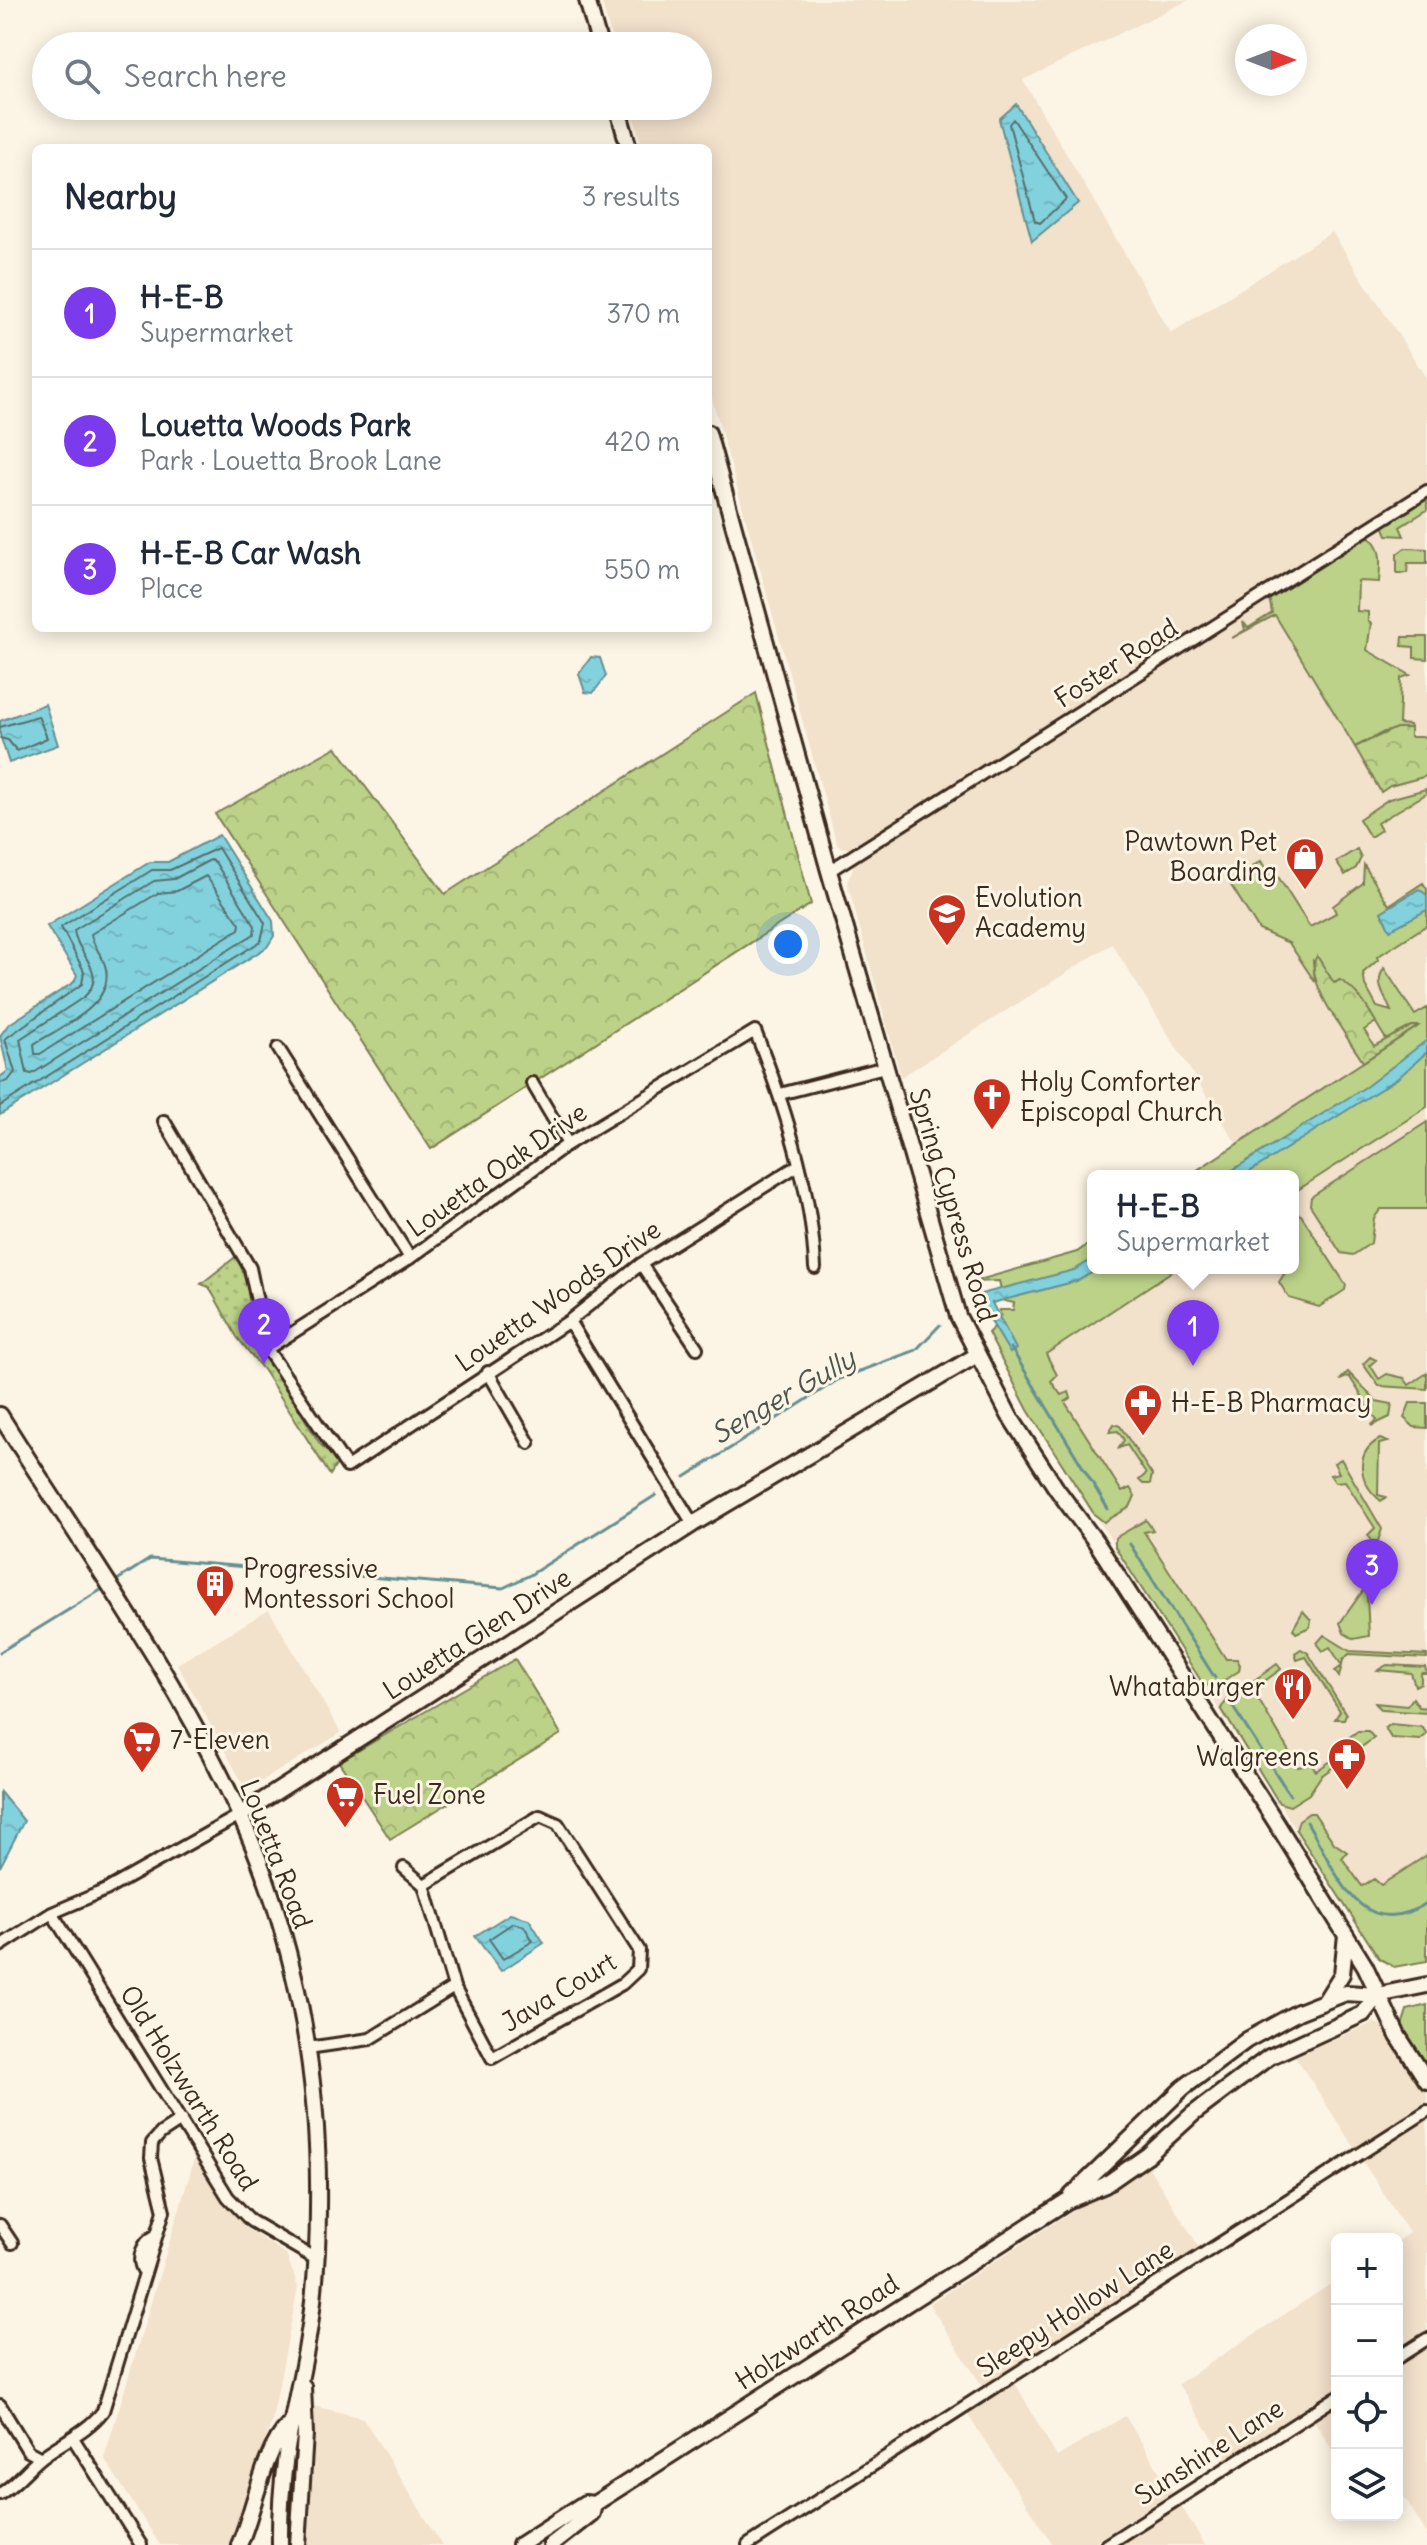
<!DOCTYPE html>
<meta charset="utf-8">
<style>
:root{--surface:#fff;--page:#f2f2f3;--text:#1f2937;--muted:#747a83;--line:#e0e1e3;--accent:#7c3aed}
body{margin:0;font-family:Delius,sans-serif;background:var(--page);color:var(--text)}
.controls{position:absolute;right:24px;bottom:24px;display:grid;overflow:hidden;border-radius:12px;box-shadow:0 4px 20px #0003}
.controls button{width:72px;height:72px;display:grid;place-items:center;padding:0;border:0;border-bottom:2px solid var(--line);background:var(--surface);color:var(--text);font:40px sans-serif}
.compass{position:absolute;left:1235px;top:24px;width:72px;height:72px;border-radius:50%;background:var(--surface);box-shadow:0 4px 20px #0003;rotate:90deg}
.you{position:absolute;left:788px;top:944px;width:28px;height:28px;margin:-20px;border:6px solid #fff;border-radius:50%;background:#1a73e8;box-shadow:0 0 0 12px #1a73e833}
.badge{display:grid;place-items:center;width:52px;height:52px;border-radius:50%;background:var(--accent);color:#fff;font-size:26px;font-weight:700}
.pin{position:absolute;translate:-50% -66px;filter:drop-shadow(0 2px 4px #0008)}
.pin::after{content:'';position:absolute;top:42px;width:28px;height:24px;background:inherit;clip-path:polygon(0 0,100% 0,50% 100%)}
.popup{position:absolute;left:1087px;top:1170px;width:212px;height:104px;box-sizing:border-box;display:grid;place-content:center;border-radius:12px;background:var(--surface);filter:drop-shadow(0 2px 6px #0005);font-size:26px;white-space:nowrap;color:var(--muted)}
.popup b{font-size:30px;color:var(--text)}
.popup::after{content:'';position:absolute;left:50%;top:100%;margin-left:-16px;border:16px solid transparent;border-top-color:var(--surface)}
.list{margin:0;padding:0;list-style:none}
h2{display:flex;justify-content:space-between;align-items:center;height:104px;margin:0;padding:0 32px;font-size:34px}
h2 small{font-size:26px;font-weight:400;color:var(--muted)}
.list li{display:grid;grid-template-columns:52px 1fr auto;gap:24px;align-items:center;box-sizing:border-box;height:128px;padding:0 32px;border-top:2px solid var(--line)}
.list b{display:block;font-size:30px;white-space:nowrap}
.list p{margin:0;font-size:26px;white-space:nowrap;color:var(--muted)}
.list em{font-size:26px;font-style:normal;color:var(--muted)}
.icon{flex:none;width:44px;height:44px;fill:none;stroke:currentColor;stroke-width:2;stroke-linecap:round;stroke-linejoin:round}
.map{position:relative;flex:none;width:1427px;height:2545px;overflow:hidden}
.search{position:absolute;background:var(--surface);box-shadow:0 4px 20px #0003;left:32px;top:32px;width:680px;height:88px;display:flex;align-items:center;gap:20px;box-sizing:border-box;padding:0 28px;border-radius:44px;color:var(--muted);font-size:30px}
.panel{position:absolute;background:var(--surface);box-shadow:0 4px 20px #0003;left:32px;top:144px;width:680px;height:488px;border-radius:12px}
.map>svg:first-child{display:block}
.built{fill:#f2e1cb}
.grass{fill:#bcd288;stroke:#7c7e53;stroke-width:2}
.forest{fill:url(#forest-crowns);stroke:#7c7e53;stroke-width:2}
.park{fill:url(#park-dots);stroke:#7c7e53;stroke-width:2}
.water{fill:url(#water-ripples);stroke:#668f91;stroke-width:2}
.lines{fill:none;stroke-linecap:round;stroke-linejoin:round}
.shore{stroke:#576d6b;stroke-width:2}
.stream{stroke:#668f91;stroke-width:3}
.street-casing{stroke:#3b2a1e;stroke-width:16}
.secondary-casing{stroke:#3b2a1e;stroke-width:20}
.street{stroke:#fcf5e5;stroke-width:10}
.secondary{stroke:#fcf5e5;stroke-width:14}
.labels{text-anchor:middle;stroke-width:6;stroke-linejoin:round;paint-order:stroke}
.street-label{font-size:26px;fill:#3b2a1e;stroke:#fcf5e5}
.poi-label{font-size:26px;fill:#3b2a1e;stroke:#fcf5e5;text-anchor:start}
.water-label{font-size:28px;font-style:italic;fill:#4d544e;stroke:#fcf5e5}
</style>
<div class="map">
<svg width="1427" height="2545" viewBox="0 0 1427 2545">
<defs>
<pattern id="forest-crowns" width="20" height="18" patternUnits="userSpaceOnUse" patternTransform="scale(2)"><rect width="20" height="18" fill="#bcd288"/><path d="M2 6a3 3 0 1 1 6 0M12 15a3 3 0 1 1 6 0" fill="none" stroke="#a2b475"/></pattern>
<pattern id="park-dots" width="8" height="8" patternUnits="userSpaceOnUse" patternTransform="scale(2)"><rect width="8" height="8" fill="#bcd288"/><path d="M2 2h.1M6 6h.1" fill="none" stroke="#a2b475" stroke-width="1.8" stroke-linecap="round"/></pattern>
<pattern id="water-ripples" width="26" height="14" patternUnits="userSpaceOnUse" patternTransform="scale(2)"><rect width="26" height="14" fill="#82d2de"/><path d="M2 4q2-2 4 0t4 0M15 11q2-2 4 0t4 0" fill="none" stroke="#71b4be"/></pattern>
</defs>
<rect width="100%" height="100%" fill="#fcf5e5"/>
<filter id="ink" filterUnits="userSpaceOnUse"><feTurbulence type="fractalNoise" baseFrequency=".0125" numOctaves="2"/><feDisplacementMap in="SourceGraphic" scale="16" xChannelSelector="R" yChannelSelector="G"/><feConvolveMatrix kernelMatrix="1 2 1 2 8 2 1 2 1" color-interpolation-filters="sRGB"/></filter>
<g filter="url(#ink)">
<path class="built" d="M601 0H1189L1023 80 1171 333 1332 232 1427 379V485L869 841 851 849 841 847 837 844 708 384V148H642L631 106H698V46H614Z
M1427 497V1020L1236 1143 1112 944 901 1077 847 882 855 863Z
M1427 1084V1961L1394 1967 1379 1958 1302 1839 1028 1410 1000 1359 1142 1268H1293V1176Z
M269 1610 341 1733 255 1785 243 1784 177 1664Z
M1375 2022 1382 2026 1402 2051 1427 2091V2534L1397 2485V2241L1409 2233 1295 2056Z
M196 2154 245 2228 286 2254 298 2287 272 2420 229 2545H160L104 2458Z
M1146 2163 1201 2250 984 2389 929 2304Z
M1337 2280V2458L1312 2417 1231 2466 1178 2384Z
M1014 2381 1057 2457 1125 2416 1172 2492 1090 2545H1053L966 2412Z
M314 2406 363 2418 442 2545H308Z
M1178 2501 1205 2545H1112Z"/>
<path class="grass" d="M1427 497V510L1400 527 1404 536 1387 535 1383 525Z
M1368 536C1384 547 1380 564 1379 582L1358 581 1357 611 1368 612V622L1371 623 1367 650 1410 675 1401 678 1399 724 1409 725 1410 728 1384 732 1355 747 1275 615 1232 638 1245 630 1243 622 1248 628 1272 613 1269 597Z
M1405 548 1427 549V563H1408L1407 573H1397V554Z
M1403 637H1427V659L1414 658V647L1402 646Z
M1426 789V794L1377 823 1381 830 1370 837 1359 819 1389 799Z
M1357 849 1361 858 1356 868 1345 875 1336 862Z
M1261 861 1271 878 1277 875 1310 927 1336 913 1333 906 1363 883 1364 865 1389 905 1423 883 1427 889V925L1377 957 1378 960 1363 973 1365 985 1377 1007 1391 1011C1384 994 1374 984 1384 968L1415 1015 1427 1008V1107L1293 1193V1176H1188L1417 1027 1412 1026 1387 1041 1365 1005 1334 983 1313 961 1315 982 1289 943 1259 930 1229 882Z
M1427 1122V1209H1381L1374 1218 1371 1243 1353 1255 1341 1253 1310 1205 1311 1197Z
M1293 1212 1301 1215 1346 1285 1345 1290 1319 1307 1289 1298 1279 1282 1288 1268H1293Z
M1093 1241V1268H1177L1046 1354 1057 1375 1051 1381 1061 1395 1069 1392 1071 1398 1065 1402 1122 1492 1130 1488 1135 1496 1130 1507 1104 1522 1094 1514 1028 1410 988 1333 994 1327V1320L1001 1315 999 1310H1013L1014 1303 1004 1301 999 1281 972 1282 1077 1252Z
M1370 1357 1376 1360 1370 1365 1379 1379 1387 1374 1404 1378 1409 1385 1427 1373V1389L1379 1386 1363 1364Z
M1348 1372 1376 1401 1392 1404 1390 1417 1371 1426 1377 1420 1349 1376 1340 1380Z
M1410 1403H1427V1428L1414 1427 1404 1418Z
M1114 1424 1120 1426 1152 1475 1150 1484H1143L1139 1480 1146 1474 1127 1445 1119 1448 1124 1440 1118 1431 1109 1432Z
M1380 1439 1388 1442 1379 1444 1378 1495 1386 1497 1381 1501C1360 1484 1352 1454 1380 1439Z
M1341 1459 1382 1529 1378 1541H1372L1368 1535 1375 1528 1345 1481 1335 1482 1330 1475 1339 1473 1334 1463Z
M1146 1520 1153 1530 1144 1532 1226 1659H1237L1240 1665 1239 1671 1213 1687 1203 1684 1115 1547V1538Z
M1367 1585 1371 1587V1596H1367L1369 1636 1354 1639 1344 1633 1340 1623Z
M1303 1611 1311 1620 1310 1627 1296 1633 1293 1629Z
M1324 1635 1350 1651 1427 1655V1658L1349 1654 1343 1660 1339 1677 1335 1671 1342 1666 1330 1647 1323 1651 1317 1643Z
M1301 1649 1308 1653 1346 1714 1344 1719H1335L1340 1711 1306 1657 1297 1660 1295 1653Z
M1277 1664 1281 1669 1262 1683 1257 1697 1298 1767 1311 1764 1316 1771 1352 1747 1348 1738 1358 1731H1368L1374 1738 1321 1776 1309 1794 1290 1806 1279 1803 1221 1708 1229 1698Z
M1387 1665 1425 1667 1427 1673H1421V1683L1415 1686 1411 1673 1378 1670Z
M1413 1698 1419 1707 1427 1708V1713L1382 1710 1375 1703 1407 1706Z
M1390 1724 1422 1727 1427 1734 1420 1740 1391 1738 1385 1728Z
M1309 1813H1314L1334 1843 1347 1852 1342 1858 1362 1886 1374 1879 1381 1885 1427 1855V1961L1394 1967 1379 1958 1296 1830 1299 1820Z
M1427 2005V2069L1402 2026 1407 2010Z"/>
<path class="forest" d="M756 693 811 904 431 1149 215 814 336 747 445 894Z
M1396 728H1410V737H1427V776L1390 786 1381 792 1355 747Z
M1317 956 1334 983 1340 980C1357 990 1366 1005 1376 1022L1364 1030 1374 1046 1412 1026H1418L1363 1062C1350 1040 1301 978 1317 956Z
M515 1659 561 1734 390 1839 339 1762Z"/>
<path class="park" d="M238 1255 267 1357 320 1444 338 1462 330 1475 264 1371 237 1337 209 1287 201 1284Z"/>
<path class="water" d="M1016 104 1078 203 1032 241 999 119Z
M591 657 600 658 606 676 593 693 585 692 579 674Z
M45 704 58 745 9 763 0 735V721Z
M219 835 273 921 274 936 267 947 0 1115V1077L8 1071 0 1036 8 1025 74 982 77 975 47 926 150 862H168Z
M1419 889 1427 895V910L1390 930 1381 912Z
M1427 1040V1052L1398 1078 1243 1176H1223L1367 1086Z
M1093 1259V1268H1100L1077 1281 992 1303 1016 1349 1010 1353 986 1313 981 1294 1074 1270Z
M0 1792 24 1821 0 1867Z
M510 1914 529 1919 544 1943 501 1971 475 1936Z"/>
<g class="lines">
<path class="shore" d="M1013 119 1066 199 1040 223 1035 221 1009 124Z
M0 727 38 716 47 738 17 751 8 740 0 738
M210 860 215 862 255 926 254 934 32 1074 27 1073 20 1039 84 997C110 972 76 955 74 930L154 881 174 879Z
M206 876 240 924 239 929 40 1054H35L34 1044C60 1027 113 1007 106 969 104 956 92 946 91 934L158 893 177 891Z
M0 1083 8 1081 15 1072 5 1039 82 984 84 971 61 927 152 870H170L218 848 265 923 261 941 0 1106
M513 1923 524 1926 533 1941 503 1959 489 1939Z"/>
<path class="stream" d="M1011 1348 1108 1509
M685 1477 839 1379 916 1350 940 1325
M1130 1544 1215 1678
M114 1582 150 1559 503 1588 530 1575 656 1495
M0 1652 104 1588
M1231 1704 1290 1795
M1307 1822C1336 1870 1359 1946 1427 1903"/>
<defs>
<path id="street" d="M829 871 1427 491
M278 1048 410 1258
M532 1083 568 1144
M780 1094 885 1067
M164 1121 250 1268 267 1349 347 1467 569 1321 641 1264 797 1166
M641 1264 697 1348
M569 1321 693 1524
M267 1349 410 1258 568 1144 755 1031C784 1103 812 1190 815 1268
M488 1372 529 1443
M404 1868 424 1885 454 1987 492 2058 622 1984 638 1969 639 1950 558 1824 540 1816 424 1885
M52 1913 228 2197 251 2221 316 2259
M0 1946 52 1913 106 1890 240 1815
M308 2048 370 2039 454 1987
M0 2225 12 2243
M143 2270C136 2258 143 2242 155 2236
M1397 2358 1427 2339
M0 2405 28 2451 41 2458
M73 2438 141 2545
M0 2494C17 2483 27 2469 42 2457 63 2441 87 2432 103 2411L164 2211 151 2158 152 2143 161 2133 181 2120
M748 2545 1427 2111
M1106 2545 1337 2397"/>
<path id="secondary" d="M587 0 600 46
M617 106 629 148
M708 433 829 871 958 1316 1009 1415 1056 1488 1096 1542 1277 1824 1365 1966 1398 2036 1427 2081
M0 1415C81 1545 174 1672 238 1811 295 1934 320 2073 318 2208 318 2261 313 2318 302 2371 289 2433 279 2480 280 2545
M240 1815 693 1524 977 1355
M1325 2001 1342 1974 1346 1935
M1071 2196 1183 2088 1247 2040 1298 2012 1346 1993 1378 1995 1427 1985
M239 2545C254 2511 264 2449 288 2426
M298 2545 305 2434 303 2386
M520 2545 585 2503 594 2504 1067 2201 1105 2185 1148 2155 1193 2114 1269 2057 1363 2014 1378 1995
M551 2545 592 2513 594 2504"/>
</defs>
<use href="#street" class="street-casing"/>
<use href="#secondary" class="secondary-casing"/>
<use href="#street" class="street"/>
<use href="#secondary" class="secondary"/>
</g>
</g>
<defs>
<symbol id="shop-pin" viewBox="-11 -11 22 30"><path d="M0 17L-7.5 6A9.5 9.5 0 1 1 7.5 6Z" fill="#c8321e" stroke="#fcf5e5"/><path d="M-5-2.5h2.3a2.7 3.5 0 0 1 5.4 0H5L5.5 6h-11ZM-1.5-2.5h3a1.5 2.3 0 0 0-3 0Z" fill="#fff"/></symbol>
<symbol id="school-pin" viewBox="-11 -11 22 30"><path d="M0 17L-7.5 6A9.5 9.5 0 1 1 7.5 6Z" fill="#c8321e" stroke="#fcf5e5"/><path d="M0-5L7-2L0 1L-7-2ZM-4 1L0 2.5L4 1V4Q0 6-4 4Z" fill="#fff"/></symbol>
<symbol id="church-pin" viewBox="-11 -11 22 30"><path d="M0 17L-7.5 6A9.5 9.5 0 1 1 7.5 6Z" fill="#c8321e" stroke="#fcf5e5"/><path d="M-1.2-6h2.4v3.5h3.3v2.4h-3.3V6h-2.4V-.1h-3.3v-2.4h3.3Z" fill="#fff"/></symbol>
<symbol id="pharmacy-pin" viewBox="-11 -11 22 30"><path d="M0 17L-7.5 6A9.5 9.5 0 1 1 7.5 6Z" fill="#c8321e" stroke="#fcf5e5"/><path d="M-2-6h4v4h4v4h-4v4h-4v-4h-4v-4h4Z" fill="#fff"/></symbol>
<symbol id="building-pin" viewBox="-11 -11 22 30"><path d="M0 17L-7.5 6A9.5 9.5 0 1 1 7.5 6Z" fill="#c8321e" stroke="#fcf5e5"/><path d="M-4-6H4V6H1V3H-1V6H-4ZM-2.5-4.3h1.7v1.8h-1.7ZM.8-4.3h1.7v1.8H.8ZM-2.5-1h1.7V.8h-1.7ZM.8-1h1.7V.8H.8Z" fill="#fff"/></symbol>
<symbol id="restaurant-pin" viewBox="-11 -11 22 30"><path d="M0 17L-7.5 6A9.5 9.5 0 1 1 7.5 6Z" fill="#c8321e" stroke="#fcf5e5"/><path d="M-5-6h1v4h1v-4h1v4h1v-4h1v5L-1.5 .5V6h-2V.5L-5-1ZM5-6V6H3V1.5H1.5Q1.5-4 5-6Z" fill="#fff"/></symbol>
<symbol id="supermarket-pin" viewBox="-11 -11 22 30"><path d="M0 17L-7.5 6A9.5 9.5 0 1 1 7.5 6Z" fill="#c8321e" stroke="#fcf5e5"/><path d="M-6-5.5h2.5l.6 2H6L4.5 2H-2.5L-4.4-4H-6ZM-1.5 3.2a1.3 1.3 0 1 0 .1 0ZM3 3.2a1.3 1.3 0 1 0 .1 0Z" fill="#fff"/></symbol>
</defs>
<g fill-rule="evenodd">
<use href="#shop-pin" x="1283" y="835" width="44" height="60"/>
<use href="#school-pin" x="925" y="891" width="44" height="60"/>
<use href="#church-pin" x="970" y="1075" width="44" height="60"/>
<use href="#pharmacy-pin" x="1121" y="1381" width="44" height="60"/>
<use href="#building-pin" x="193" y="1562" width="44" height="60"/>
<use href="#restaurant-pin" x="1271" y="1665" width="44" height="60"/>
<use href="#supermarket-pin" x="120" y="1718" width="44" height="60"/>
<use href="#pharmacy-pin" x="1325" y="1735" width="44" height="60"/>
<use href="#supermarket-pin" x="323" y="1773" width="44" height="60"/>
</g>
<g class="labels">
<g class="street-label">
<text transform="translate(1116 663) rotate(-33)" y="9">Foster Road</text>
<text transform="translate(497 1170) rotate(-35)" y="9">Louetta Oak Drive</text>
<text transform="translate(953 1205) rotate(73)" y="9">Spring Cypress Road</text>
<text transform="translate(558 1296) rotate(-35)" y="9">Louetta Woods Drive</text>
<text transform="translate(477 1634) rotate(-33)" y="9">Louetta Glen Drive</text>
<text transform="translate(276 1854) rotate(69)" y="9">Louetta Road</text>
<text transform="translate(559 1992) rotate(-31)" y="9">Java Court</text>
<text transform="translate(189 2088) rotate(58)" y="9">Old Holzwarth Road</text>
<text transform="translate(1075 2309) rotate(-33)" y="9">Sleepy Hollow Lane</text>
<text transform="translate(817 2332) rotate(-33)" y="9">Holzwarth Road</text>
<text transform="translate(1209 2452) rotate(-33)" y="9">Sunshine Lane</text>
</g>
<g class="poi-label">
<text x="1277" y="851" text-anchor="end">Pawtown Pet<tspan x="1277" dy="30">Boarding</tspan></text>
<text x="975" y="907">Evolution<tspan x="975" dy="30">Academy</tspan></text>
<text x="1020" y="1091">Holy Comforter<tspan x="1020" dy="30">Episcopal Church</tspan></text>
<text x="1171" y="1412">H-E-B Pharmacy</text>
<text x="243" y="1578">Progressive<tspan x="243" dy="30">Montessori School</tspan></text>
<text x="1265" y="1696" text-anchor="end">Whataburger</text>
<text x="170" y="1749">7-Eleven</text>
<text x="1319" y="1766" text-anchor="end">Walgreens</text>
<text x="373" y="1804">Fuel Zone</text>
</g>
<g class="water-label">
<text transform="translate(783 1396) rotate(-30)" y="10">Senger Gully</text>
</g>
</g>
</svg>
<div class="controls">
<button>+</button>
<button>−</button>
<button><svg class="icon" aria-label="locate" viewBox="0 0 24 24"><circle cx="12" cy="12" r="6"/><path d="M12 2v4M12 18v4M2 12h4M18 12h4"/></svg></button>
<button><svg class="icon" aria-label="layers" viewBox="0 0 24 24"><path d="M12 4l9 5-9 5-9-5zM3 14l9 5 9-5"/></svg></button>
</div>
<svg class="compass" viewBox="-18 -18 36 36"><path d="M0-13l5 13h-10z" fill="#e53935"/><path d="M0 13l5-13h-10z" fill="#747a83"/></svg>
<div class="you"></div>
<div class="pin badge" style="left:1193px;top:1366px">1</div>
<div class="popup"><b>H-E-B</b>Supermarket</div>
<div class="pin badge" style="left:264px;top:1364px">2</div>
<div class="pin badge" style="left:1372px;top:1605px">3</div>
<div class="search"><svg class="icon" aria-label="search" viewBox="0 0 24 24"><circle cx="10" cy="10" r="6"/><path d="M15 15l6 6"/></svg>Search here</div>
<section class="panel">
<h2>Nearby<small>3 results</small></h2>
<ul class="list">
<li><span class="badge">1</span><div><b>H-E-B</b><p>Supermarket</p></div><em>370 m</em></li>
<li><span class="badge">2</span><div><b>Louetta Woods Park</b><p>Park · Louetta Brook Lane</p></div><em>420 m</em></li>
<li><span class="badge">3</span><div><b>H-E-B Car Wash</b><p>Place</p></div><em>550 m</em></li>
</ul>
</section>
</div>
